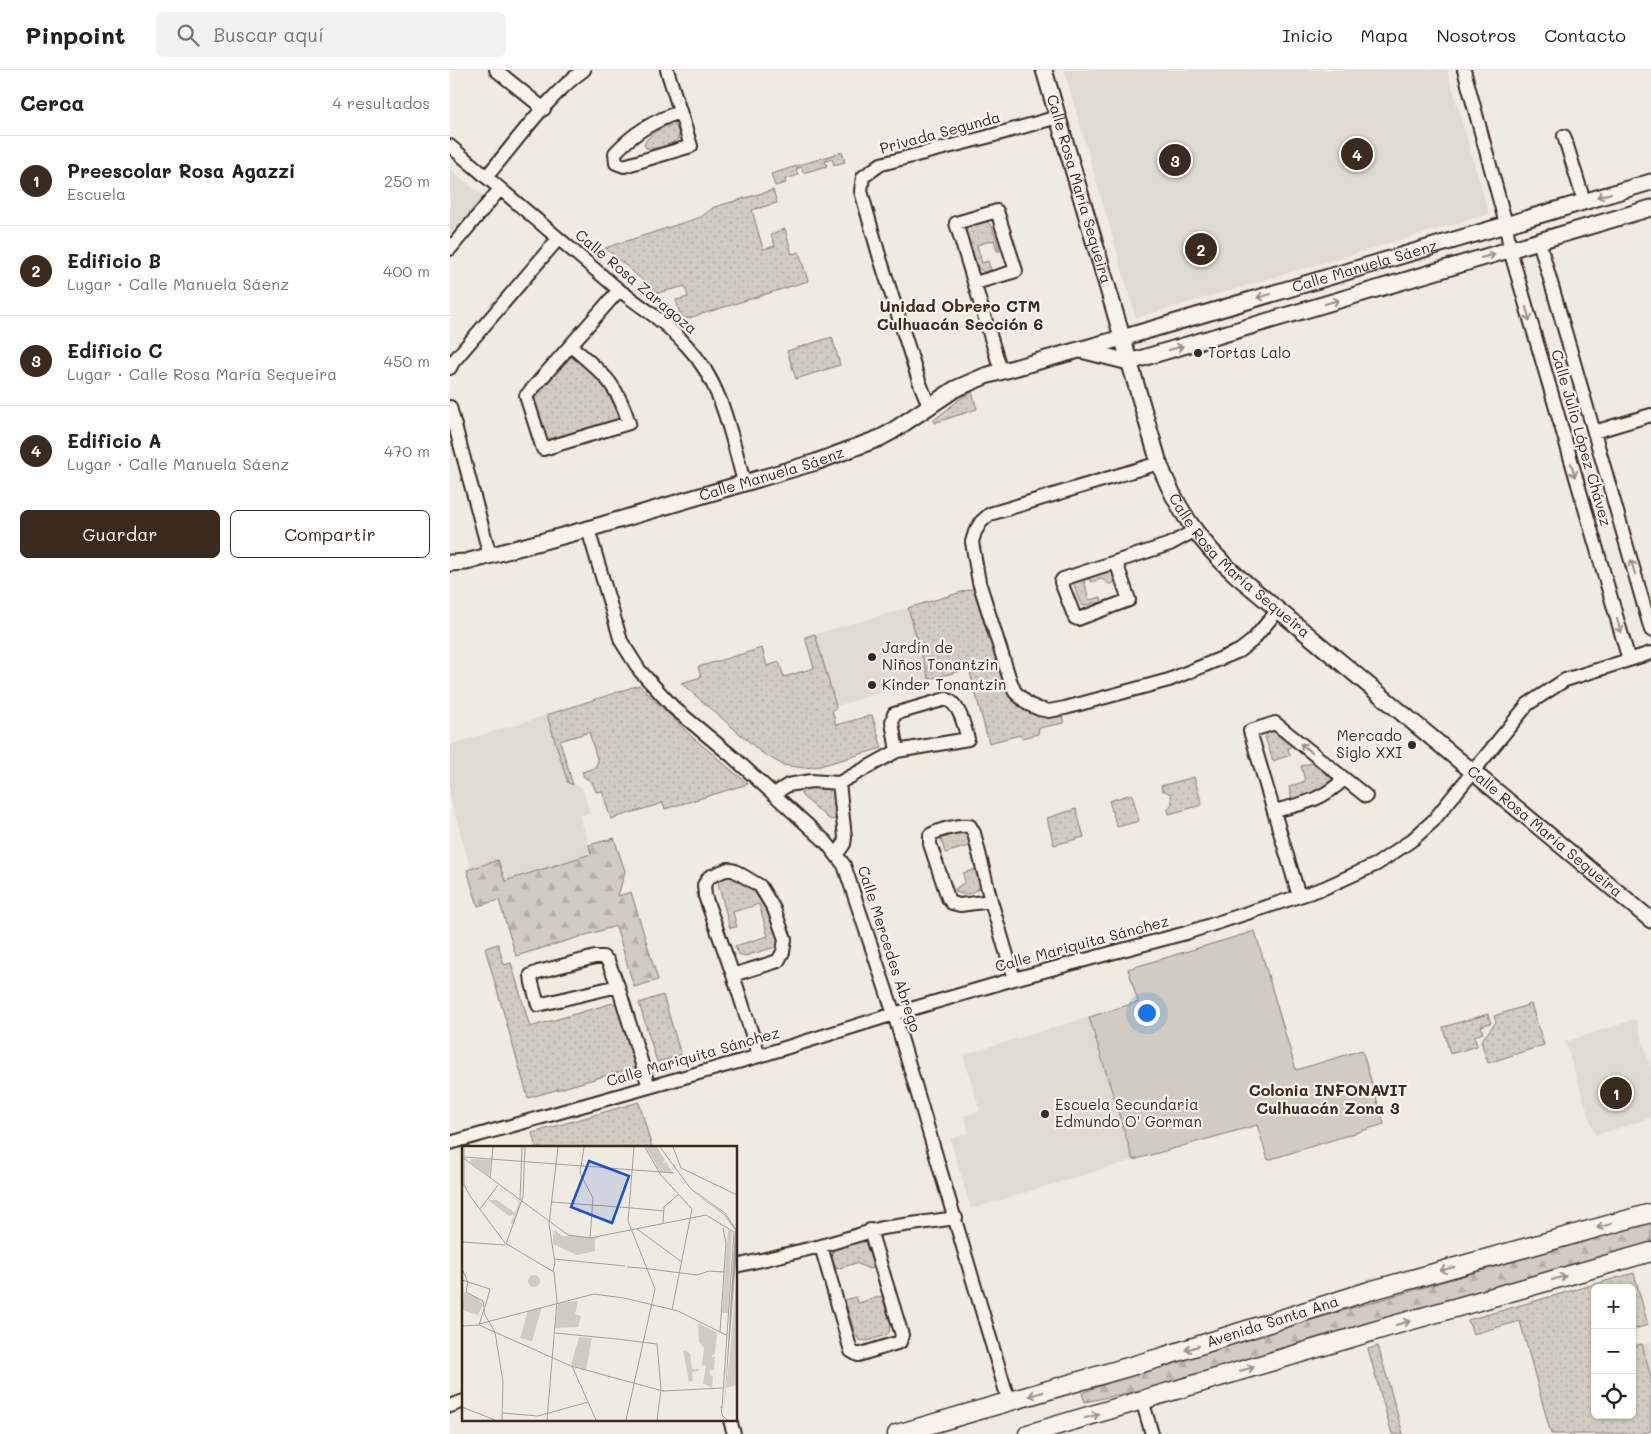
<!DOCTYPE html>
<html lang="es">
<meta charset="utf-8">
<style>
:root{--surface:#fff;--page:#f2f2f2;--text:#202124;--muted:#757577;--line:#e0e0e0;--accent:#3b2a1e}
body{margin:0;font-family:Mali,sans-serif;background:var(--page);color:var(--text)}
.controls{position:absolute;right:15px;bottom:15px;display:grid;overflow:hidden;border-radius:8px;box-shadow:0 1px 4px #0004}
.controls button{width:45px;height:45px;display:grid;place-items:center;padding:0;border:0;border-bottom:1px solid var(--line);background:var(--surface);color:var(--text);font:25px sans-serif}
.you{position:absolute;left:696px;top:942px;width:18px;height:18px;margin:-12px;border:4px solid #fff;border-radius:50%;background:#1a73e8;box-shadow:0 0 0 8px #1a73e833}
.badge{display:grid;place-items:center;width:32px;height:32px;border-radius:50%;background:var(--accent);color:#fff;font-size:16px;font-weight:700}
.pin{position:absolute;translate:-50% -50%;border:2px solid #fff;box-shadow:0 1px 5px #0006}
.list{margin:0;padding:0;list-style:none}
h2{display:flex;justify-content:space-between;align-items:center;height:65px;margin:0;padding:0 20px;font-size:21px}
h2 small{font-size:16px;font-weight:400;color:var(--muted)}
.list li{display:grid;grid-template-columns:32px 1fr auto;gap:15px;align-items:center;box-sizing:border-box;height:90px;padding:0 20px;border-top:1px solid var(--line)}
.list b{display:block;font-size:19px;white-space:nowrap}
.list p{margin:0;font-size:16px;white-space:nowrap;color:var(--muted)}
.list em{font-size:16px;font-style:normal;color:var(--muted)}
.actions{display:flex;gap:10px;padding:15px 20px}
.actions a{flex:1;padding:11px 0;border:1px solid var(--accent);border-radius:8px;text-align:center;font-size:18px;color:var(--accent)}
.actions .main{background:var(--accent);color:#fff}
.icon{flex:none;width:28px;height:28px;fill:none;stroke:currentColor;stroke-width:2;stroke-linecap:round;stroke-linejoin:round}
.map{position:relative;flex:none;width:1201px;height:1364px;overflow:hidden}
header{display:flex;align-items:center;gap:30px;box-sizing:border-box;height:70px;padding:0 25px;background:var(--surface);border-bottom:1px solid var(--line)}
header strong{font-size:24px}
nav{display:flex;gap:28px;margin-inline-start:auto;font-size:18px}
.search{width:350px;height:45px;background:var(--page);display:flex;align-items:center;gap:12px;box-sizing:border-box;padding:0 18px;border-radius:8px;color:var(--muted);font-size:19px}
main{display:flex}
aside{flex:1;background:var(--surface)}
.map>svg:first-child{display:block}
.built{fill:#e0dbd0}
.grass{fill:url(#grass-dots);stroke:#867a6f}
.forest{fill:url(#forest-firs);stroke:#867a6f}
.garden{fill:#d1cbc0;stroke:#867a6f}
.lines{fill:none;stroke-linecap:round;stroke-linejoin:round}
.minor-casing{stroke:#3b2a1e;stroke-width:16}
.tertiary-casing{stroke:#3b2a1e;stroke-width:19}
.secondary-casing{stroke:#3b2a1e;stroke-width:21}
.minor{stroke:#f7f3e8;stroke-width:12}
.tertiary{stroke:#f7f3e8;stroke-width:15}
.secondary{stroke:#f7f3e8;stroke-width:18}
.oneway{stroke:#998e83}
.poi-dot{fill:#3b2a1e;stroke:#f7f3e8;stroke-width:2}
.labels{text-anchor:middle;stroke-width:4.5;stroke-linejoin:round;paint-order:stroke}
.street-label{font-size:15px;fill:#3b2a1e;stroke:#f7f3e8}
.poi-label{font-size:15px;fill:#3b2a1e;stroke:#f7f3e8;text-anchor:start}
.neighbourhood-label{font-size:16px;font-weight:bold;fill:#3b2a1e;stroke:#f7f3e8}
.inset-road{fill:none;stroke:#a79e92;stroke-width:1}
.view{fill:#1d4ed8;fill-opacity:0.15;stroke:#1d4ed8;stroke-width:2.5}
.inset-edge{fill:none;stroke:#3b2a1e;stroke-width:2.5}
</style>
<header>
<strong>Pinpoint</strong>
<div class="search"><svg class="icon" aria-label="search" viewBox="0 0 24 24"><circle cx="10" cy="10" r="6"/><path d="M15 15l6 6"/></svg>Buscar aquí</div>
<nav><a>Inicio</a><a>Mapa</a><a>Nosotros</a><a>Contacto</a></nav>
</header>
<main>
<aside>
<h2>Cerca<small>4 resultados</small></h2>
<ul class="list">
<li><span class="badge">1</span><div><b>Preescolar Rosa Agazzi</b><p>Escuela</p></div><em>250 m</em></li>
<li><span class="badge">2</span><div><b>Edificio B</b><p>Lugar · Calle Manuela Sáenz</p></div><em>400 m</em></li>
<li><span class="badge">3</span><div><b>Edificio C</b><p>Lugar · Calle Rosa María Sequeira</p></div><em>450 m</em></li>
<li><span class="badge">4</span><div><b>Edificio A</b><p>Lugar · Calle Manuela Sáenz</p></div><em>470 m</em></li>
</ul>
<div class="actions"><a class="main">Guardar</a><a>Compartir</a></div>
</aside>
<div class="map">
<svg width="1201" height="1364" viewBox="0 0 1201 1364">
<defs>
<pattern id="grass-dots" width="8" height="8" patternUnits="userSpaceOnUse" patternTransform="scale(1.25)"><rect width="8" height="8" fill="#d1cbc0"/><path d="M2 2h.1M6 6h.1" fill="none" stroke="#b4aea5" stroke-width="1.8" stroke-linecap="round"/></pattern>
<pattern id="forest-firs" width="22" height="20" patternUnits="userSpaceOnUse" patternTransform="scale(1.25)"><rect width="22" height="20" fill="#d1cbc0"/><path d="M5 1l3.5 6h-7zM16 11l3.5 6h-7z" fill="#b4aea5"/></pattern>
</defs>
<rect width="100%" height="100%" fill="#efebe0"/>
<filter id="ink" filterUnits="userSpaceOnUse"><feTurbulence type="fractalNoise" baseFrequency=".02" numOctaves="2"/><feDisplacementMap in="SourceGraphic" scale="10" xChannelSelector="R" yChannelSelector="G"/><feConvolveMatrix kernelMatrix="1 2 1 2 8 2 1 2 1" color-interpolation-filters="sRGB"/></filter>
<g filter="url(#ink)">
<path class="built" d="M614 0H997L1039 144 686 248Z
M0 99 36 128 0 171Z
M458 538 479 609 386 636 365 564Z
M97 645 118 713 132 717 140 743 130 746 142 784 54 811 48 790 21 799 0 729V675Z
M639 947 683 1090 521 1139 500 1069 519 1063 514 1046 530 1041 513 985Z
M1186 949 1201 997V1048L1145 1065 1115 972Z
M1201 1271V1307L1192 1274Z"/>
<path class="grass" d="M218 55H225L229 64 228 69C221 75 205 80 196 78L194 75C198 64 209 60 218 55Z
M392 82 395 92 384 95 382 89 375 91 377 96 353 103 352 97 346 99 348 105 335 109 336 113 325 116 321 104Z
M323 120 327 133 302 140 313 179 325 176 321 164 335 159 342 184 349 182 358 211 236 249 230 244 226 230 238 227 235 216 208 223 155 178 251 147 264 137Z
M536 151 542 156 550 181H547L544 170 527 175 532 193 538 191 541 200 534 202 528 198 516 161 519 155Z
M382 267 390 295 346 309 337 281Z
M122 286 147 307 163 327 170 345 168 350 106 369 99 368 95 365 84 333 85 327Z
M522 322 527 339 484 353V350L510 329Z
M659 500 668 509 662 514H659L652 509 641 512 640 509 634 510 639 530 651 527 652 532 633 536 630 533 623 512Z
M525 518 557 623C574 643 587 640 611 641L614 653 589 658 588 664 572 668 570 665 539 673 519 599 479 609 458 538Z
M365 564 386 636V638L382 640 386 655 422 645 432 678 370 696 354 698 333 695 312 683 231 613 251 607 248 597 312 578 317 596 329 592 334 607 364 598 355 567Z
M189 615 241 666 298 714 215 739 213 733 161 749 152 721 146 722 142 712 134 707 132 702 144 698 148 692 139 662 110 671 123 715 118 713 97 645Z
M821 660H828L846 671 838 679 840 685 823 691 815 667 818 662Z
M869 691 885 707 884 711 874 718 842 730 839 717 855 711 851 696Z
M744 707 752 735 719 744 718 739 722 734 721 724 712 720 711 716Z
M369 714 378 716 387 746 384 750 379 749 352 726 351 722 353 719Z
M682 724 689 751 667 757 659 731Z
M626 739 634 767 604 775 597 748Z
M516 759 532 815C526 823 515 827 506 822L505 819 515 812 513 803 526 799 519 776 495 783 490 765Z
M286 804C313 828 317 838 329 870L326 877 295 886 288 884 285 876 318 866 309 834 283 842 287 857 280 858 268 813 270 808 275 805Z
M48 874 54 895 61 893 80 957 163 933 167 935 186 997 78 1028 35 878Z
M213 925 231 985 207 992 189 933Z
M1081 934 1094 975 1038 993 1031 971 1046 952 1044 946Z
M1038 944 1041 953 1031 956 1033 963 1024 966 1027 976 1000 984 993 957Z
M189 1032 202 1078H86L82 1063Z
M414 1169 424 1198 419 1199 406 1193 386 1199 382 1185 384 1177Z
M1184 1203 1198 1255 1182 1260V1218H1145V1345H1182V1269L1184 1276 1192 1274 1201 1307V1361L1190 1364H1101L1070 1251 1023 1264 1018 1250Z
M432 1226 441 1254 439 1262 436 1265 417 1271 409 1270 405 1264 395 1230 405 1227 408 1233Z
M928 1276 953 1364H942L918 1279Z"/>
<path class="forest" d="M164 768 175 801 168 826 181 822 208 910 184 917 166 856 66 886 49 830 28 836 17 800 48 790 55 811 141 784 139 775Z
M1201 1151V1173L700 1318 635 1332 632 1323 694 1299Z"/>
<path class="garden" d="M805 861 846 1000 912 980 934 1054 818 1090 807 1055 683 1090 639 947 688 932 678 899Z"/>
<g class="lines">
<defs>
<path id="minor" d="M46 0 94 39
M217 0 241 76 174 96 166 93 165 83C183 63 205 50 230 42
M1014 0 1056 154 1060 180 1179 590
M1114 66 1134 131
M0 76 169 220C192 237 218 254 237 276 272 313 281 365 294 412
M36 107C64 75 99 24 134 0
M1089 171 1201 560
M0 179 50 119
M525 213 566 201 547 141 506 153 551 301
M121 276C153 304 166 311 179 353L93 379 76 326 169 220
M0 298 3 292 108 169
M479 336 469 311 429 185 411 121 413 107 431 94 537 67 608 47
M0 337 40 486
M1144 362 1201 345
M709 393 540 444 531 452 525 462 522 472 529 512 560 610 565 622 578 634 589 639 599 641 615 638 719 610 789 581 802 571 828 540
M138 459 171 571 190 601 224 638 283 687 376 772 394 795 444 944 559 1332
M666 492 679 530 628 549 625 548 611 512 612 510 613 509 720 474 744 461
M324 724 338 715 361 711 389 713 447 681 518 669C514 656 510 634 496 629L444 644 442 652 447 681
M824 741C852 734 873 730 894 709
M387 784 394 774 395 767 389 713
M849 826 800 661 825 653 916 726
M541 831 510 835 502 833 498 828 480 774V765C491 759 508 755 520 756L524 763 541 831 564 909
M283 905 328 891 333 882 335 869 324 839 310 816 285 801 278 799 259 807 254 815 255 826 283 905 309 986
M168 916 88 935 82 913 81 905 88 902 145 887H153L158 891 168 916 199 1017
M0 1073 309 986 444 944 564 909 736 863 874 818 927 794 962 770 983 751 1078 634 1115 610 1201 583
M371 1176 401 1281 408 1285 450 1272 452 1265 420 1160
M286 1196 371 1176 432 1158 506 1148
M692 1330 702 1364
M0 1336 14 1331
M280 1350 284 1364"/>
<g id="tertiary">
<path id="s1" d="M594 0 709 393C726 438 750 473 786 505L1201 850"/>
<path d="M631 280 679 292 1201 138"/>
<path id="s2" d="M0 493 16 492 138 459 366 392 430 368 441 362 505 319 535 306 672 268 1201 112"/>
</g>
<g id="secondary">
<path id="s3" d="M447 1364 709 1288 919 1221 1201 1143"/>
<path d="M578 1364 941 1256 1201 1182"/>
</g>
</defs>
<use href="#minor" class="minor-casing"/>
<use href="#tertiary" class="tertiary-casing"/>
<use href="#secondary" class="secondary-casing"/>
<use href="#minor" class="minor"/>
<use href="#tertiary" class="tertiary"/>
<use href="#secondary" class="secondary"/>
</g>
<defs><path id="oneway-shaft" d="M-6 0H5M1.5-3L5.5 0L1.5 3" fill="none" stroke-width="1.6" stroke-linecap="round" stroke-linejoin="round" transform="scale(1.25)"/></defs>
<g class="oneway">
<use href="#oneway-shaft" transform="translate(1154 125) rotate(164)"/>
<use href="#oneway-shaft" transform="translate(1038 186) rotate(-16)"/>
<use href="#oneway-shaft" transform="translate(814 226) rotate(164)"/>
<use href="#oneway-shaft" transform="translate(882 232) rotate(-16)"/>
<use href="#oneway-shaft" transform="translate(1078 244) rotate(74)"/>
<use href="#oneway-shaft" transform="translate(726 278) rotate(-16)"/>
<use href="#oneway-shaft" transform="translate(1123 400) rotate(74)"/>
<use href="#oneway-shaft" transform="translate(1183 497) rotate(-106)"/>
<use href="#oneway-shaft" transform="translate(1169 556) rotate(74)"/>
<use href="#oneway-shaft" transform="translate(856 678) rotate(-141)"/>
<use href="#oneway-shaft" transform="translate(1154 1156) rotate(164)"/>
<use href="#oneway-shaft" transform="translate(997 1199) rotate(164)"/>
<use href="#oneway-shaft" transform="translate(1109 1208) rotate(-16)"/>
<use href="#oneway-shaft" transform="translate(953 1253) rotate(-16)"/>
<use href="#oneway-shaft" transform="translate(742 1278) rotate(162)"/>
<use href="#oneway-shaft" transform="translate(797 1299) rotate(-16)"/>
<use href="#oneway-shaft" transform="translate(586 1324) rotate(164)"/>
<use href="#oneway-shaft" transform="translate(642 1346) rotate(-17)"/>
</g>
</g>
<g class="poi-dot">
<circle cx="748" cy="283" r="5"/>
<circle cx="422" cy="587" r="5"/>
<circle cx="422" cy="615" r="5"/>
<circle cx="962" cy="675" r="5"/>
<circle cx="595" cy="1044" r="5"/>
</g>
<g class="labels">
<g class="street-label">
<text transform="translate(490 63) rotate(-15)" y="5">Privada Segunda</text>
<text dy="5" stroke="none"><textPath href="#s1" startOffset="124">Calle Rosa María Sequeira</textPath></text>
<text dy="5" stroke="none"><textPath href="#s2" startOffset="966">Calle Manuela Sáenz</textPath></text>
<text transform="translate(186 212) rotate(40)" y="5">Calle Rosa Zaragoza</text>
<text transform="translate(1131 368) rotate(74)" y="5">Calle Julio López Chávez</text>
<text dy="5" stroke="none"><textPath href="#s2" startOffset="334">Calle Manuela Sáenz</textPath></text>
<text dy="5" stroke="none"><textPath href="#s1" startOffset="542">Calle Rosa María Sequeira</textPath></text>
<text dy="5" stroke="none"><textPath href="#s1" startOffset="948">Calle Rosa María Sequeira</textPath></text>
<text transform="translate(632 874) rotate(-15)" y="5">Calle Mariquita Sánchez</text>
<text transform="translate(439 879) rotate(72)" y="5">Calle Mercedes Abrego</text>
<text transform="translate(243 987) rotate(-16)" y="5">Calle Mariquita Sánchez</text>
<text dy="5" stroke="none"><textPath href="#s3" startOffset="392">Avenida Santa Ana</textPath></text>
</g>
<g class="poi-label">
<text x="758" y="288">Tortas Lalo</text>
<text x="432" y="583">Jardín de<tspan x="432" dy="17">Niños Tonantzin</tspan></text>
<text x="432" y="620">Kinder Tonantzin</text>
<text x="952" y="671" text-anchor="end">Mercado<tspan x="952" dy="17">Siglo XXI</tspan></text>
<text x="605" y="1040">Escuela Secundaria<tspan x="605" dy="17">Edmundo O' Gorman</tspan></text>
</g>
<g class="neighbourhood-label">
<text x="510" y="242">Unidad Obrero CTM<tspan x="510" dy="18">Culhuacán Sección 6</tspan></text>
<text x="878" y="1026">Colonia INFONAVIT<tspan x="878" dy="18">Culhuacán Zona 3</tspan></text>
</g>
</g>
<g transform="translate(12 1076)">
<rect width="275" height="275" fill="#efebe0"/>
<path d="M46 47 59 56 51 78 49 77 52 69 47 70 26 54H35L53 67 57 56ZM93 84 100 90 136 91 133 94V105L115 109 91 98V88H94L90 85ZM266 84 270 85 266 167H260ZM66 135a6 6 0 1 1 12 0a6 6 0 1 1-12 0ZM116 155 113 168 119 170 116 181 93 182 96 157ZM236 177 255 187 253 207 249 211H253L252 224H248L247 227 251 231 250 242 241 237 244 220 240 219 242 202 237 196ZM221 204 228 207 230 223H237V225L230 226 231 235 227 236ZM275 215V239L264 242 267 217Z" fill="#d1cbc0"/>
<path d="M275 125V215L267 218V217Z" fill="#d1cbc0"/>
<path d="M184 1H195L203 14 201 17 204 16 211 27 198 26ZM9 13 29 14 27 30 8 16ZM2 146 16 152 21 159 16 169 0 164ZM80 161 70 195 58 192 66 165ZM117 191 130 192 124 224 109 219Z" fill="#d1cbc0"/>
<path d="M197 1 226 42 262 68 275 85V102L262 265 273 84 262 69 226 42Z" fill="#aaa296"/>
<path class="inset-road" d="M2 1V39L8 50 43 97 92 126 95 155 85 274M122 1 118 27 131 52 128 92M183 1 198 28 230 63 210 164M198 1 229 43 263 67 275 85M211 1 219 22 275 49M0 11 106 89 128 92 244 69 272 86 260 262M2 11 212 27M28 32 31 1M58 54 60 1M89 56 171 62M170 62 202 65M18 63 36 39M201 77 202 61 217 48M261 82 264 97M175 83 220 116M0 96 43 99M44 98 61 51 63 1M92 113 163 120M165 121 180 122M180 122 235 129 247 125 262 126M1 125 6 136 4 146 21 155 23 169 33 186 41 236 40 274M91 125 93 117 87 78 96 1M0 134 28 143 23 161M17 178 132 148 162 152 216 165 266 190M17 179 22 163M0 180 17 179 109 220 201 245 261 242M258 186 264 97M93 187 155 193M155 193 195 198 199 243 195 274M110 220 134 274M259 260 260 269 265 274M0 261 33 274M41 267 76 270 126 256M164 274 193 143 166 75 172 1"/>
<path class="view" d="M127 15 167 30 150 77 109 61Z"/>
<rect width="275" height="275" class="inset-edge"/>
</g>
</svg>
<div class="controls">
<button>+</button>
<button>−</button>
<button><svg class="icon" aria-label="locate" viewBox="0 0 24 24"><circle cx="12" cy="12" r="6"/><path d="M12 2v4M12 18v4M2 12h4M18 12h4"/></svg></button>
</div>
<div class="you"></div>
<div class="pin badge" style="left:1166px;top:1023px">1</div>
<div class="pin badge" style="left:751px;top:179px">2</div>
<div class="pin badge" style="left:725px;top:90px">3</div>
<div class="pin badge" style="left:907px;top:84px">4</div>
</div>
</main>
